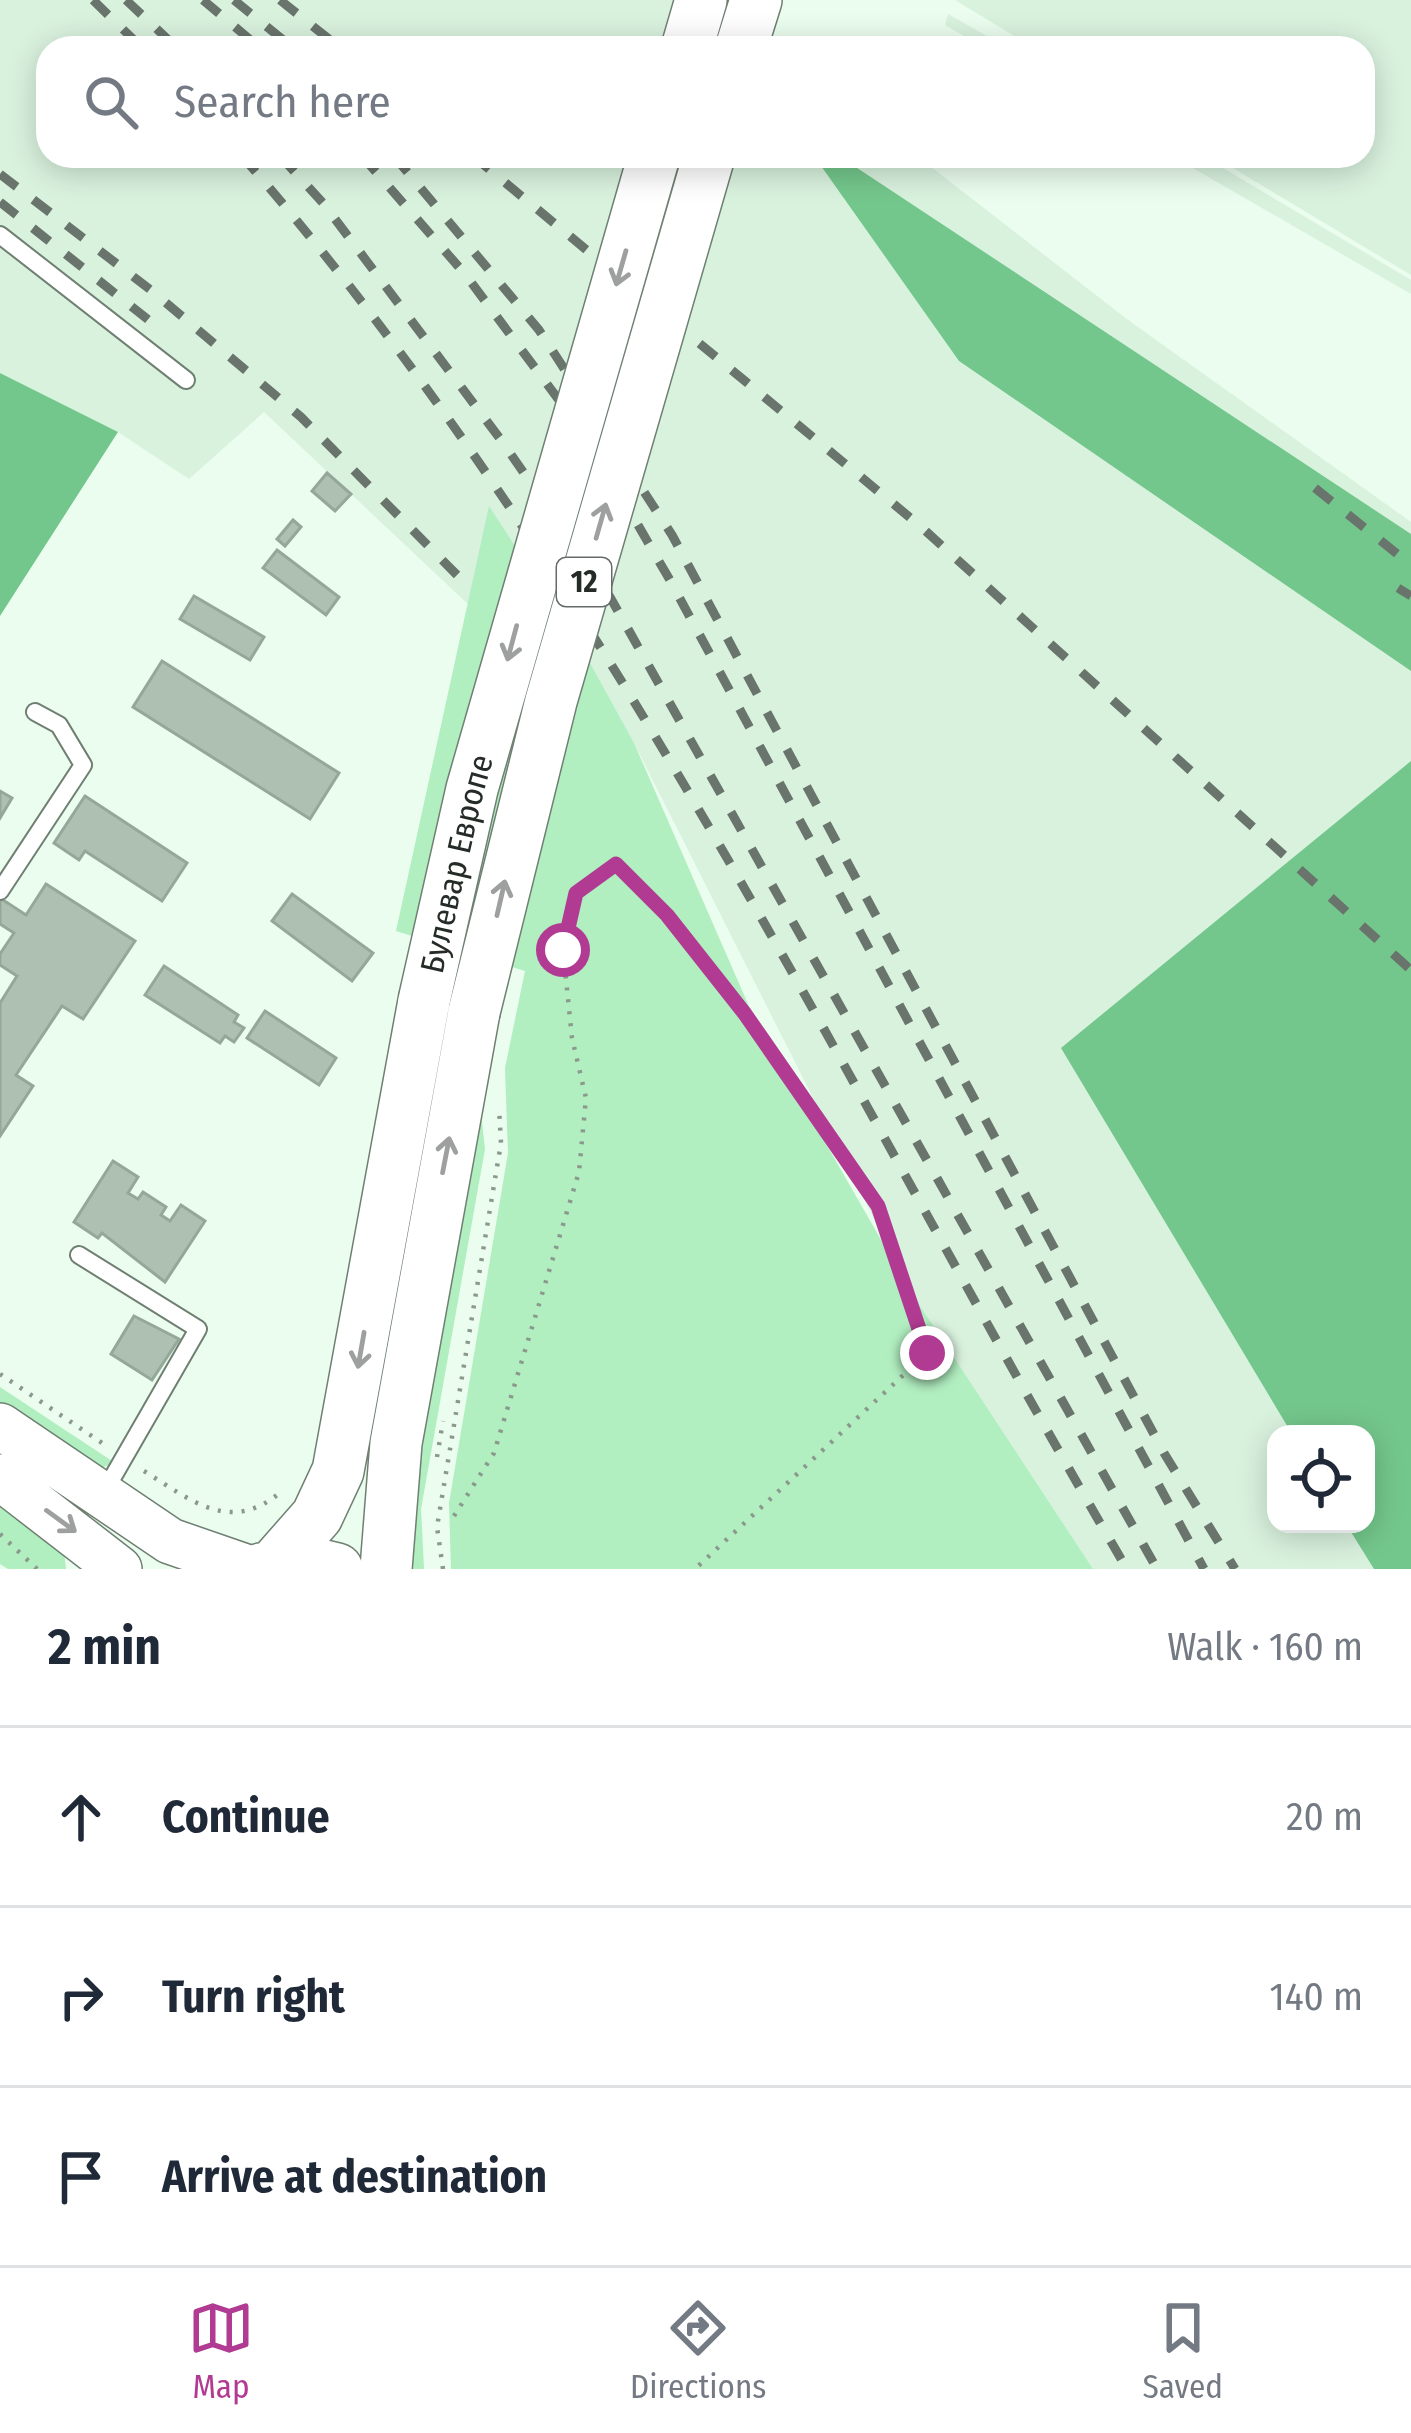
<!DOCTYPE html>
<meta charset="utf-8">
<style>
:root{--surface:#fff;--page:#f6f6f7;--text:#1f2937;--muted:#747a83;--line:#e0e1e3;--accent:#b13b92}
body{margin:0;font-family:"Fira Sans Condensed",sans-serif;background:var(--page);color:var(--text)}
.controls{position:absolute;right:36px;bottom:36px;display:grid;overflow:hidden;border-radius:24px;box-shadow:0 6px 30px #0003}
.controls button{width:108px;height:108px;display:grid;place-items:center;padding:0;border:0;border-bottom:3px solid var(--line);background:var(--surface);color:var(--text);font:60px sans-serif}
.stop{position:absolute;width:36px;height:36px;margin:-27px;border:9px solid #b13b92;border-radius:50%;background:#fff}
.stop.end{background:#b13b92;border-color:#fff;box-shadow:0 3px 12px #0008}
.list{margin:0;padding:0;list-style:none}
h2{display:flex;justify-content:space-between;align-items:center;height:156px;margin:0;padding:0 48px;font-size:51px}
h2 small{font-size:39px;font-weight:400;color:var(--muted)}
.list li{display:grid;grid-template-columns:78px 1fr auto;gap:36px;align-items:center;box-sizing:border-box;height:180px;padding:0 48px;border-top:3px solid var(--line)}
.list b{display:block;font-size:45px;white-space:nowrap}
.list em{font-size:39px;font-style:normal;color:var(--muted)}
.icon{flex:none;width:66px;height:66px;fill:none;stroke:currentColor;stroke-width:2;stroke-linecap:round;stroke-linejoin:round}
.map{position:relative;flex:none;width:1411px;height:1569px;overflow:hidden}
.search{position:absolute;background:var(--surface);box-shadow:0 6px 30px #0003;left:36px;right:36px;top:36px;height:132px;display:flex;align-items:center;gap:30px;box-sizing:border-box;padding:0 42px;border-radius:36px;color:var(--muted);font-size:45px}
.sheet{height:696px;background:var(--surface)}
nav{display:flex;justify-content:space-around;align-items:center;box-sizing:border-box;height:168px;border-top:3px solid var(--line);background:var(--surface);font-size:33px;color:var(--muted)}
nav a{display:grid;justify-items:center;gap:6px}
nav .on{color:var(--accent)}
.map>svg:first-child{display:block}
.built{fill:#d9f2de;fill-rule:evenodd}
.green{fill:#b1eec0}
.forest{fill:#74c78c}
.building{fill:#aec0b2;stroke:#95a799;stroke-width:3}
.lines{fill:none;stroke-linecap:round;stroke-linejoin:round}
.service-casing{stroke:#6f8073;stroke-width:20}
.secondary-casing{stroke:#6f8073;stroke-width:48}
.primary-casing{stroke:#6f8073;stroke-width:54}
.path{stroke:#8b988e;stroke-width:4.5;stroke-dasharray:3 9;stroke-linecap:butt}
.service{stroke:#fff;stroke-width:16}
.secondary{stroke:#fff;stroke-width:45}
.primary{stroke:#fff;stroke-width:51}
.rail{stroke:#69746c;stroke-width:9;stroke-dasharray:21 21;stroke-linecap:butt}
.primary-bridge-casing{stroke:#6f8073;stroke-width:54;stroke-linecap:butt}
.primary-bridge{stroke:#fff;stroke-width:51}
.oneway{stroke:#9da09e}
.route{stroke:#b13b92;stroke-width:15}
.labels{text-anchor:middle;stroke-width:9;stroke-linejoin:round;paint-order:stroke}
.shield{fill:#fff;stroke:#666b68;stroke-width:3}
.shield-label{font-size:30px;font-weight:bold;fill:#252c27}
.street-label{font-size:33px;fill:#252c27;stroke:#fff}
</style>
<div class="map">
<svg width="1411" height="1569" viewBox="0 0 1411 1569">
<rect width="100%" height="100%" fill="#eafdee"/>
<path class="built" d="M0 0H719L780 48H48V156H917L1128 320 1411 522V1569H1093L911 1292 634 743 490 508 471 607 264 412 189 479 118 432 0 373ZM1276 1434H1366V1524H1276Z
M955 0H1411V275L1213 156H1363V48H1034Z
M948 14 1008 48H985L945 25Z
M1172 156H1203L1411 280V294Z"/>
<path class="green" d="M489 506 585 654 634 743 755 1020 911 1292 1093 1569H451L449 1503 508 1153 505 1068 525 971 396 931Z
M478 1088 485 1149 421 1509 424 1569H405L402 1556Z
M0 1387 115 1463 101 1468 0 1410Z
M0 1497 64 1551 66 1569H8L0 1564Z"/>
<path class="forest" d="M814 156H839L1411 534V671L959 361Z
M0 373 118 432 0 616Z
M1411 761V1569H1374L1346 1524H1366V1434H1292L1061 1048Z"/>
<path class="building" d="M327 473 351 494 335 511 312 491Z
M293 520 301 527 285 546 277 539Z
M277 550 339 597 326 615 263 568Z
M194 596 264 637 250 660 180 619Z
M162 661 339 773 310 819 133 707Z
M0 791 12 798 0 818Z
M85 796 187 863 162 901 85 851 79 860 54 843Z
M46 884 135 941 83 1019 62 1006 16 1075 33 1086 0 1136V1003L17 976 0 965V954L14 933 0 924V898L26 915Z
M292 894 373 953 352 981 272 921Z
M164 966 238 1015 234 1022 244 1028 234 1042 225 1036 220 1043 145 995Z
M265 1011 336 1058 319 1085 247 1038Z
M113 1161 138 1177 128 1193 138 1199 143 1192 166 1207 161 1215 170 1221 181 1205 205 1221 165 1282 102 1233 98 1238 74 1222Z
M134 1316 179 1339 152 1380 111 1354Z"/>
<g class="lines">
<defs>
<path id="service" d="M0 235 186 380
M0 891 83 765 59 725 35 712
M79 1255 198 1329 103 1494"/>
<path id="secondary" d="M0 1426 170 1541 251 1569
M0 1477 119 1569"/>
<path id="primary" d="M687 48 701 0
M741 48 756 0
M274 1565 317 1516 338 1471 424 1001
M261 1569 308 1562 337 1569
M386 1569 396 1443 474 1012"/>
</defs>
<use href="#service" class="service-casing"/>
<use href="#secondary" class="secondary-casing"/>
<use href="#primary" class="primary-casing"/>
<path class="path" d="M0 1374 105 1445
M437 1457 443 1421
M144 1471C192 1501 231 1535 282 1491
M454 1516 494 1453 579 1172 586 1098 572 1038 563 950 576 893 616 864 667 915 745 1014 878 1206 927 1353 695 1569
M0 1534 37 1569
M443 1569 437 1527 501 1143 499 1107"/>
<use href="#service" class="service"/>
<use href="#secondary" class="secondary"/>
<use href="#primary" class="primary"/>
<path class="rail" d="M93 0 142 48
M126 0 177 48
M203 0 260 48
M234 0 293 48
M280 0 340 48
M242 156C611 579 845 1089 1127 1569
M280 156 323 203 501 440 610 597 1157 1569
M362 156 465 274 588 439 671 582 1204 1569
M394 156 539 330 672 535 1164 1453 1235 1569
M473 156 919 525 1411 970
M0 174 152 291 301 417 459 577
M0 202 151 322
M1315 488 1411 565
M1398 588 1411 596"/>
<defs>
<g id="primary-bridge">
<path id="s1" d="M424 1001 472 789 654 156"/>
<path d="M474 1012 551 701 709 156"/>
</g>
</defs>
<use href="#primary-bridge" class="primary-bridge-casing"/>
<use href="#primary-bridge" class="primary-bridge"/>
</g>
<defs><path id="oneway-shaft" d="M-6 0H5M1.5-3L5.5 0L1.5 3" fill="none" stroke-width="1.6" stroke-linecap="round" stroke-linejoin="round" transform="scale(3)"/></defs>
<g class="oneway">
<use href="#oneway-shaft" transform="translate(621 268) rotate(106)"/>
<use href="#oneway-shaft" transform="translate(601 521) rotate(-74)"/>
<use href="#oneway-shaft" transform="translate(512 643) rotate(105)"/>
<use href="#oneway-shaft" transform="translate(501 898) rotate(-77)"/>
<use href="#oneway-shaft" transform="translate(446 1155) rotate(-79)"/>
<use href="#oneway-shaft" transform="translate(361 1350) rotate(100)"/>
<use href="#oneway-shaft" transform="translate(61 1521) rotate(36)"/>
</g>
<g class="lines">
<path class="route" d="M563 950 576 893 616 864 667 915 745 1014 878 1206 927 1353"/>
</g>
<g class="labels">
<rect class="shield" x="557" y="558" width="54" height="48" rx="9"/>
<g class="shield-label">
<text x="584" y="592">12</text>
</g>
<g class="street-label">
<text dy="12" stroke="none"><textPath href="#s1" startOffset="141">Булевар Европе</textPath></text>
</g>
</g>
</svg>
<div class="controls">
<button><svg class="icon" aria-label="locate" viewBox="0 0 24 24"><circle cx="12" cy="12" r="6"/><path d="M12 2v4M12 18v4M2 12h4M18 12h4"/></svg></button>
</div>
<div class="stop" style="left:563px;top:950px"></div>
<div class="stop end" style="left:927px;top:1353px"></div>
<div class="search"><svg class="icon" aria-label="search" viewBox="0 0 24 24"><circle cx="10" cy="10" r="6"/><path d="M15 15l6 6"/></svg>Search here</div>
</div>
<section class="sheet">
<h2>2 min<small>Walk · 160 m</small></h2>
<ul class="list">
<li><svg class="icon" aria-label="ahead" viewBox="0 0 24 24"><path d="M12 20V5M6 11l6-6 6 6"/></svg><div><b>Continue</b></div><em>20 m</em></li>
<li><svg class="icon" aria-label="right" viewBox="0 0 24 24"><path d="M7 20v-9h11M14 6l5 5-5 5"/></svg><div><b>Turn right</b></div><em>140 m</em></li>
<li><svg class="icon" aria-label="arrive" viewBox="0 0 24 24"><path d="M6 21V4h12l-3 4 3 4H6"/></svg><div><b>Arrive at destination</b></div></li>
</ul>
</section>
<nav>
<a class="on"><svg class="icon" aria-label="map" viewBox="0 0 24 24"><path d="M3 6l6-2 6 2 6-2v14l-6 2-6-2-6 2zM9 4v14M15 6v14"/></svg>Map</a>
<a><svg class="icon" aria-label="directions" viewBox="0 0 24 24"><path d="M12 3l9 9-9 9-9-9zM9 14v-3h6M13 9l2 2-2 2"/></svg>Directions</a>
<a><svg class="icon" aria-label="saved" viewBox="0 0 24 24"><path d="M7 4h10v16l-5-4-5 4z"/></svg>Saved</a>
</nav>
